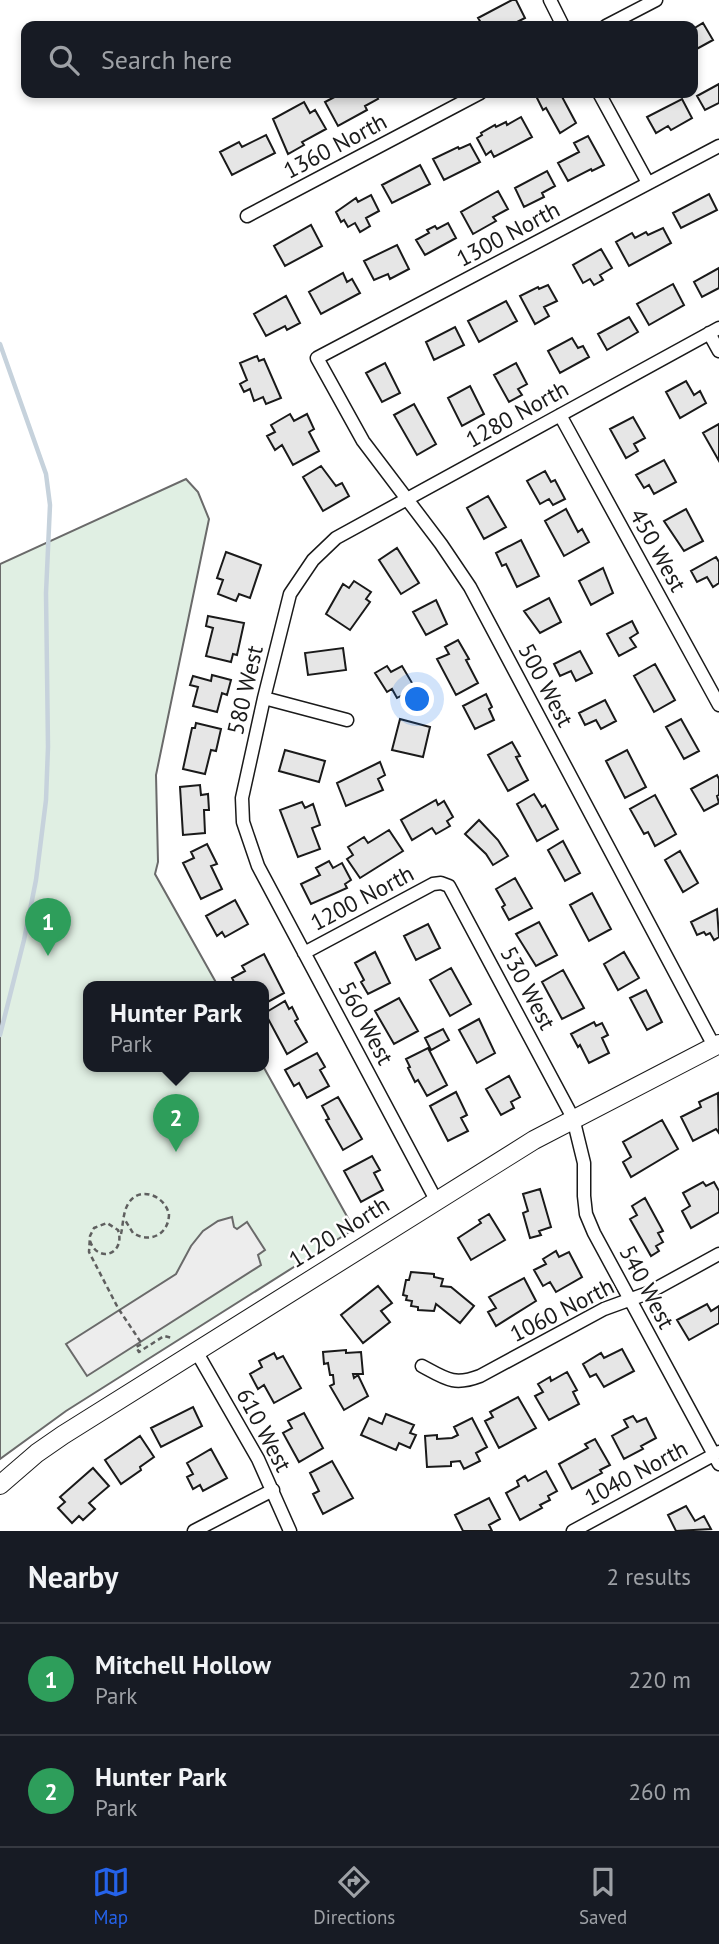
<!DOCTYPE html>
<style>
:root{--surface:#171b24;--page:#20242c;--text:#f1f3f6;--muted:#9ea1a6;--line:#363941;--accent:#2563eb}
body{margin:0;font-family:"PT Sans",sans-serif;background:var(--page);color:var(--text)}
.you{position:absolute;left:418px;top:700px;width:24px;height:24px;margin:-18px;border:5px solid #fff;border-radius:50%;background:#1a73e8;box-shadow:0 0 0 10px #1a73e833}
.badge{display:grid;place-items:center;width:46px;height:46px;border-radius:50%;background:var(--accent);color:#fff;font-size:23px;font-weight:700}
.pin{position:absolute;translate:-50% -58px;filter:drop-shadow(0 2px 4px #0008)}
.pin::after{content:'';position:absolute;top:37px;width:24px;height:21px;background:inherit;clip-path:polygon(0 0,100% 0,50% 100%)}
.popup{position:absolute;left:83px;top:981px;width:186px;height:91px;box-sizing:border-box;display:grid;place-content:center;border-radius:14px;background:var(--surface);filter:drop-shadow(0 2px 5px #0005);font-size:23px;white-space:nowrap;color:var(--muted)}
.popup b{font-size:26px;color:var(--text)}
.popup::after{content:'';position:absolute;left:50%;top:100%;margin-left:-14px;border:14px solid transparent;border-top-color:var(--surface)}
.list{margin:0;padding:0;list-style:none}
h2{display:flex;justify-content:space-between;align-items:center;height:91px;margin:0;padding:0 28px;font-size:30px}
h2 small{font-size:23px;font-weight:400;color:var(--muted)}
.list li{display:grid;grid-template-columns:46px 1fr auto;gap:21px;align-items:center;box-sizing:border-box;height:112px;padding:0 28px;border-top:2px solid var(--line)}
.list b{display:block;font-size:26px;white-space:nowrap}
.list p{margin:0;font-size:23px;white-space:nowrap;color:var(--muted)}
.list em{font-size:23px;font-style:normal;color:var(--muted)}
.icon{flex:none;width:38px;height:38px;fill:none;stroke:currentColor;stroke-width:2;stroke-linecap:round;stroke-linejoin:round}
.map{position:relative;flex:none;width:719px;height:1531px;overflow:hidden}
.search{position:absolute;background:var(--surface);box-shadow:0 4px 10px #0003;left:21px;right:21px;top:21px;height:77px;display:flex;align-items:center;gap:18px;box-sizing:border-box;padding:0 24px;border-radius:14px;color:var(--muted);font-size:26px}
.sheet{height:315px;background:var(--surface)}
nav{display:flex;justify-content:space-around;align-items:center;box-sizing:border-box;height:98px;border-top:2px solid var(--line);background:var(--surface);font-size:19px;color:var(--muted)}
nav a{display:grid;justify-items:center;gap:4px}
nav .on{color:var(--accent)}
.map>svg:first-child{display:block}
.green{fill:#e0efe3;stroke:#6a6a6a;stroke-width:2}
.parking{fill:#ededed;stroke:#6a6a6a;stroke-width:2}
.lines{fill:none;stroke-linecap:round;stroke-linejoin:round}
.stream{stroke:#c6d2dc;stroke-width:4.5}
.building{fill:#e6e6e6;stroke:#1a1a1a;stroke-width:2}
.street-casing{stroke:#1a1a1a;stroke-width:15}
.secondary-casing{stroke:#1a1a1a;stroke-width:20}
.path{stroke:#5f5f5f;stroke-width:2.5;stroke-dasharray:5 3.5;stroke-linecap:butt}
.street{stroke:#fff;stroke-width:12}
.secondary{stroke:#fff;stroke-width:18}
.labels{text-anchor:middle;stroke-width:5;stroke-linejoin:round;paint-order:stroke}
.street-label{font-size:23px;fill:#1a1a1a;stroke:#fff}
</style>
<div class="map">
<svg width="719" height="1531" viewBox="0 0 719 1531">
<rect width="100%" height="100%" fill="#fff"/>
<path class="green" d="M186 479 198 492 209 519 156 775 158 862 155 874 218 986H88V1066H263L354 1229 66 1411 0 1459V564Z"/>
<path class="parking" d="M232 1217 234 1227 237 1229 247 1222 265 1250 258 1255 261 1265 87 1376 66 1344 176 1274 191 1246 203 1231 218 1221Z"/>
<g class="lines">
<path class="stream" d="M0 344 46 474 50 505 46 593 48 747 46 800 36 880 24 940 0 1035"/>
</g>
<path class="building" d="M512 0H516L525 18 513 24 514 26H483L478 18Z
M703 23 713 40 693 51V29Z
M719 84V103L705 110 697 96Z
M342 93H374L378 99 365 106 367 110 338 126 325 102Z
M542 93H560L576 123 560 133 546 108 543 110 536 96Z
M682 99 692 118 671 130 668 126 656 133 647 117Z
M304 102 310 113 315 110 326 129 302 142 304 145 288 154 273 119Z
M521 117 532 137 494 157 491 151 486 155 477 138 482 135 481 133 495 125 496 127 506 122 507 125Z
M266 135 275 153 232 175 220 152 239 142 242 147Z
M588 136 604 165 592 171 591 169 568 181 558 163 579 152 574 143Z
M470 144 480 162 444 180 433 159 458 147 459 149Z
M420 165 430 184 392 203 382 185Z
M547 171 555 186 542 193 544 197 524 207 515 188Z
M498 191 508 209 493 217 496 221 473 234 461 212Z
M709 194 717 210 681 228 673 213Z
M371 195 379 211 366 218 370 226 360 232 355 223 348 227 344 220 341 222 336 212 356 198 358 202Z
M448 223 456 238 425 255 416 240 429 233 427 230 435 226 437 229Z
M311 225 322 246 285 266 274 246Z
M663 228 671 243 629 266 616 242 632 233 635 238 646 232 648 235Z
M397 245 409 269 390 279 388 274 374 280 364 261Z
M601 249 612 268 600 275 603 280 594 285 590 279 583 283 573 265Z
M719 268V288L702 297 694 282Z
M343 273 347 282 352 279 360 293 321 314 309 292Z
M673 284 684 305 649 325 637 304Z
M548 285 557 301 544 307 549 316 535 324 520 296 538 287 539 289Z
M286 296 300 323 287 330 285 326 266 336 254 314Z
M506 301 517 321 479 342 468 321Z
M629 317 638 332 607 350 598 334Z
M455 327 464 345 434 360 426 342Z
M572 338 578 348 583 346 589 357 560 373 548 351Z
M257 356 259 361 264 359 281 398 266 404 263 397 254 401 250 389 244 392 240 384 247 380 240 363Z
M385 363 400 393 382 402 366 373Z
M516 363 527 384 518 389 522 395 509 402 494 375Z
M686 381 694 395 700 391 706 403 680 418 666 392Z
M470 386 484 414 462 426 448 398Z
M414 404 436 444 417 455 394 415Z
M290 414 294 421 307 414 314 429 309 432 319 451 293 465 282 445 275 450 267 436 275 432 271 425Z
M633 417 645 438 634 444 638 451 626 458 610 429Z
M719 424V461L703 433Z
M664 460 676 482 654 494 649 485 644 488 636 475Z
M321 466 336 486 342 483 349 496 323 511 303 477Z
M545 471 551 482 555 480 565 499 553 505 549 499 540 504 527 481Z
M488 496 506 527 484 539 467 508Z
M566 509 578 532 582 529 589 542 564 556 545 521Z
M686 509 703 541 684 551 664 521Z
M521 540 539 576 517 587 506 564 502 566 496 553Z
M397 548 419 583 401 594 379 560Z
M226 552 261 565 250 598 239 594 236 601 218 594 223 580 217 578Z
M716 557 719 562V583L713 587 707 577 697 582 691 571Z
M603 568 613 593 591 605 579 581Z
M354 581 371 592 366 599 370 602 350 630 326 614 343 584 349 588Z
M549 598 561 622 540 633 524 611Z
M436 600 447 624 426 635 413 612Z
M208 616 244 623 237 655 233 654 231 662 206 656 213 628 206 626Z
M632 621 638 633 630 638 636 647 619 656 607 634Z
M458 640 469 659 466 660 478 683 456 695 437 659 449 654 445 647Z
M343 648 346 670 308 675 305 653Z
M580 651 592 673 576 681 571 671 560 676 554 664Z
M655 664 675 700 654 712 634 676Z
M387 666 391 672 402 666 415 688 397 698 392 689 387 692 375 673Z
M212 675 231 680 227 695 222 693 217 712 193 706 198 687 190 685 193 676 211 681Z
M486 694 492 707 489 709 494 720 475 729 463 706Z
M605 700 616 721 601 729 596 720 585 725 579 713Z
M400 719 430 727 423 757 392 750Z
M681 719 699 751 684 759 666 727Z
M196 723 221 729 216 751 211 750 205 774 183 769 192 728H195Z
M512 742 520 756 516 757 528 780 508 791 488 755Z
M285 750 325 761 319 782 279 771Z
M627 750 646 787 625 798 606 761Z
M380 762 385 775 378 779 383 790 346 806 337 783Z
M717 775 719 779V795L717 796 719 803 704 811 691 789Z
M200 785 201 795 208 794 209 810H204L205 833 183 835 180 787Z
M534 794 542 807 545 805 558 829 537 841 517 804Z
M655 795 676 834 655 846 648 832 644 834 630 809Z
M436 800 438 805 444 801 453 817 447 821 450 826 436 834 432 828 412 840 401 820Z
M302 802 305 808 313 804 320 825 312 828 320 849 298 857 280 810Z
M479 820 498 840 508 856 493 865 486 854 465 834Z
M389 830 403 851 360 878 347 859 353 855 348 847 364 837 368 843Z
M563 841 580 873 565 881 548 850Z
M207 844 217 864 211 866 222 889 201 899 183 863 194 858 191 852Z
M680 851 698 883 683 892 665 860Z
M329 861 333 868 342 863 351 880 345 884 347 888 311 904 301 884 320 875 316 868Z
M515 878 532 908 509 920 502 907 505 905 496 889Z
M592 893 611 929 589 941 570 905Z
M235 900 248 924 225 937 222 932 217 936 206 916Z
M717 909 719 937 714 940 710 933 706 935 704 932 697 935 691 922Z
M539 922 557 955 536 966 516 934Z
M428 924 440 948 416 960 404 936Z
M375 952 390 983 368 994 361 982 364 980 355 963Z
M624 952 639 978 618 990 604 964Z
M264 954 284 993 264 1004V986H236L232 978 245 971 242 966Z
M451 968 471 1004 450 1016 430 980Z
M563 970 584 1008 562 1019 542 982Z
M646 990 662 1022 647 1030 630 998Z
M399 998 418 1031 394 1044 375 1011Z
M285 1001 289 1009 292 1007 298 1019 295 1021 307 1042 287 1054 265 1013Z
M479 1019 495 1053 477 1063 459 1030Z
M594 1022 596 1026 602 1023 608 1035 602 1038 609 1053 589 1063 580 1045 578 1047 571 1034Z
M443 1029 449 1040 431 1050 425 1038Z
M428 1048 447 1085 427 1096 418 1080 415 1082 408 1068 410 1067 406 1059Z
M317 1053 325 1067 320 1070 329 1086 307 1098 299 1083 294 1086 285 1070Z
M509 1076 520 1097 511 1102 514 1108 501 1115 486 1089Z
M456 1092 467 1115 461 1118 468 1131 448 1141 430 1106Z
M718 1093 719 1133 716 1129 693 1141 681 1117 701 1107 699 1102Z
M338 1097 362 1139 343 1150 326 1120 329 1119 322 1106Z
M662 1120 678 1149 631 1177 623 1162 631 1157 623 1142Z
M372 1156 380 1170 374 1173 383 1190 361 1202 344 1171Z
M703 1182 706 1186 714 1182 719 1191V1212L691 1228 682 1211 690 1206 683 1193Z
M540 1189 551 1227 539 1231 541 1235 530 1238 523 1213 528 1211 523 1194Z
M645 1198 663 1231 658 1233 663 1242 656 1246 659 1251 651 1256 630 1219 637 1215 632 1206Z
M489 1214 505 1240 471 1260 458 1238 481 1223 479 1220Z
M556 1251 559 1257 569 1252 582 1277 556 1292 550 1282 543 1286 534 1270 546 1264 543 1259Z
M411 1272 434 1274V1277L443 1279 441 1286 451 1287 474 1306 460 1323 436 1304 434 1311 418 1310V1307L411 1306 412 1301 406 1300 407 1296 403 1295 406 1280H409Z
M524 1278 536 1301 496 1326 488 1312 496 1308 489 1297Z
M378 1286 392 1303 381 1311 390 1322 363 1343 341 1315Z
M707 1304 711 1311 719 1306V1323L689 1340 677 1320Z
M622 1349 634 1371 604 1387 596 1374 590 1377 583 1364 601 1353 604 1358Z
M346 1350V1353L361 1352 363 1374H353L354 1378 358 1375 368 1396 344 1410 330 1386 334 1384 333 1375H330L328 1363 324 1364 323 1352Z
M274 1353 277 1359 283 1356 301 1388 274 1403 264 1385 258 1389 250 1374 262 1367 259 1361Z
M567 1372 577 1390 573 1392 579 1404 549 1420 535 1396 543 1392 538 1384 550 1377 551 1381Z
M518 1397 536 1428 499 1448 485 1421 493 1417 490 1412Z
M193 1407 202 1426 161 1447 151 1428Z
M304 1413 323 1448 299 1462 283 1433 292 1428 288 1421Z
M386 1414 414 1425 410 1433 416 1435 410 1448 399 1443 396 1450 361 1435 369 1418 382 1424Z
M633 1416 637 1422 646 1418 656 1438 641 1446 643 1449 624 1459 612 1436 628 1427 624 1420Z
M472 1418 487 1447 476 1453 480 1461 464 1469 460 1461 451 1462V1466L427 1467 425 1436 437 1435V1439L452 1438 458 1435 454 1427Z
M140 1436 154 1457 140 1467 141 1470 121 1484 105 1460Z
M595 1439 610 1465 600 1470 602 1473 572 1489 559 1464 588 1448 585 1444Z
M211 1449 227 1478 203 1491 200 1485 193 1489 187 1477 193 1474 187 1463Z
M332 1461 353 1498 323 1514 313 1494 319 1491 310 1473Z
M93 1468 109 1486 89 1503 95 1509 83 1520 79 1516 72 1523 58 1508 65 1502 60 1497Z
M546 1471 557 1491 548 1496 550 1500 540 1505 542 1508 520 1520 506 1493 519 1486 517 1481 525 1476 528 1481Z
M489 1498 500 1519 489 1525 492 1531H463L455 1515Z
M686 1506 695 1521 704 1516 711 1529 676 1531 668 1515Z"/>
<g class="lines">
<defs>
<path id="street" d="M550 0 563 26
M606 26 656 0
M599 93 648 183
M247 216 480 93
M709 333 719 351
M560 415 719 705
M264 698 347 720
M304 953 433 884 441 883 449 886 573 1118 584 1163V1196L586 1214 594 1233 719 1464
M714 1046 470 587 441 544 363 441 317 358 719 146
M436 1200 258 866 243 822 242 798 264 698 290 594 313 560 336 538 719 328
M196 1351 258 1459 290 1531
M422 1366C446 1379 454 1386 480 1376L604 1309 648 1293 719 1254
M194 1531 273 1490
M573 1531 719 1452"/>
<path id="secondary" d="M0 1485 37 1453 63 1435 534 1140 719 1044"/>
</defs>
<use href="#street" class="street-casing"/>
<use href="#secondary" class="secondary-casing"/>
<path class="path" d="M121 1234C123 1225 123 1214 127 1206 137 1185 164 1194 169 1214 169 1234 150 1244 133 1233L125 1220
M90 1241C98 1264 126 1254 118 1230L107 1223 94 1228 90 1236 89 1252 118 1308 142 1344 136 1347 139 1352 164 1336 172 1338"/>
<use href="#street" class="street"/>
<use href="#secondary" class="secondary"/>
</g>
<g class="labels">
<g class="street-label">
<text transform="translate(335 146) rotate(-28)" y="8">1360 North</text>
<text transform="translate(508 234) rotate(-28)" y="8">1300 North</text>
<text transform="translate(517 414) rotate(-29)" y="8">1280 North</text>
<text transform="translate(658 550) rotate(61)" y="8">450 West</text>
<text transform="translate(546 685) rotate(62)" y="8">500 West</text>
<text transform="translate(245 690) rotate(-77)" y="8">580 West</text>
<text transform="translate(362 898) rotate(-28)" y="8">1200 North</text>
<text transform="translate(528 988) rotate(62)" y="8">530 West</text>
<text transform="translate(366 1023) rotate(62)" y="8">560 West</text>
<text transform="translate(339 1232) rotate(-32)" y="8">1120 North</text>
<text transform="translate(647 1287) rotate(62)" y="8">540 West</text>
<text transform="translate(562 1310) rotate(-27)" y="8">1060 North</text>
<text transform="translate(264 1430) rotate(62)" y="8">610 West</text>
<text transform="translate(636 1473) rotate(-28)" y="8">1040 North</text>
</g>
</g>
</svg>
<div class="you"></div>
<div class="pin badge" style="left:48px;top:956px;background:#2e9e5b">1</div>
<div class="pin badge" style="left:176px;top:1152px;background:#2e9e5b">2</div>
<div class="popup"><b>Hunter Park</b>Park</div>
<div class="search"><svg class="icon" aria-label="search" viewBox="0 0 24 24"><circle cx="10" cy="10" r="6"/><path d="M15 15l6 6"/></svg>Search here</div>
</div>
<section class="sheet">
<h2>Nearby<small>2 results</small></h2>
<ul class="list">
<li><span class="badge" style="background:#2e9e5b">1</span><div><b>Mitchell Hollow</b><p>Park</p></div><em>220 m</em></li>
<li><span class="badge" style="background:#2e9e5b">2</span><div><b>Hunter Park</b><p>Park</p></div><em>260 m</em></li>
</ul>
</section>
<nav>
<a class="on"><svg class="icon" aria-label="map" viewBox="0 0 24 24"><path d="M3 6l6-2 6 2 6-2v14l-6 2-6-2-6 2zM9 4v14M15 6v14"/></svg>Map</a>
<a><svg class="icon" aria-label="directions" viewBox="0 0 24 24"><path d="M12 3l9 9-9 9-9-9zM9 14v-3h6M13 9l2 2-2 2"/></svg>Directions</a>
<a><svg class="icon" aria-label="saved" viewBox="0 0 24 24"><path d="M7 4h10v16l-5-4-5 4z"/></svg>Saved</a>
</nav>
